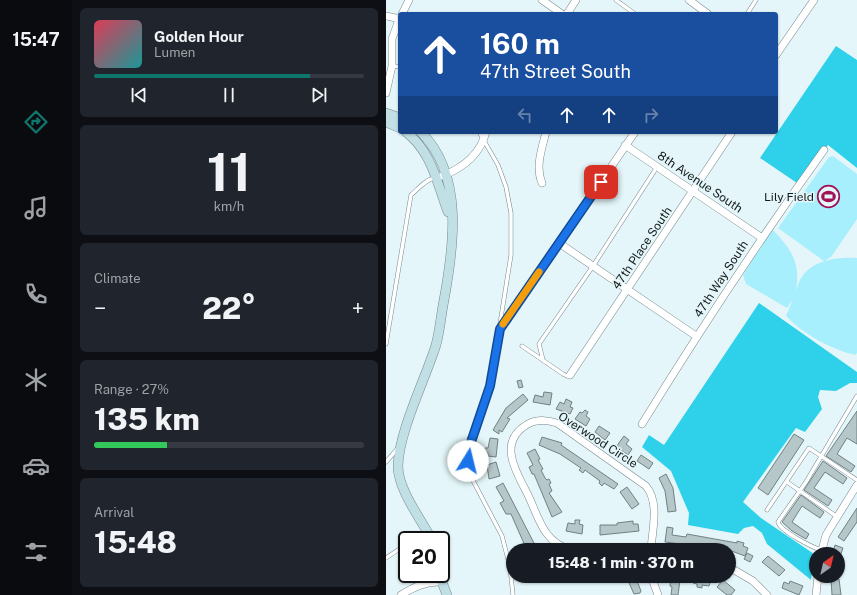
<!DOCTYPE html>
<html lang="en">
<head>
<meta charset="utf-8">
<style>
  :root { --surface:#171b24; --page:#20242c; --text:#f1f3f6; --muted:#9ea1a6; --line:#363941; --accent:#0f766e }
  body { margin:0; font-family:"Public Sans",sans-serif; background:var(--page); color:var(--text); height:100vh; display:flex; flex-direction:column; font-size:15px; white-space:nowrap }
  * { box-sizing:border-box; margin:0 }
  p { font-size:13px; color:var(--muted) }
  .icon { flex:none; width:22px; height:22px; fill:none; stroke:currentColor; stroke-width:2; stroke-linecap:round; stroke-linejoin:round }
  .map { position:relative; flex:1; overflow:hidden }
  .side { display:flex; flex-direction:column; gap:8px; padding:8px; background:#0d0f14; width:314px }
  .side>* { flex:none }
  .guide { position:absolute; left:12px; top:12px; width:380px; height:122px; border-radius:4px; box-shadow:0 1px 3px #0004; background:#1a4fa0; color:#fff; overflow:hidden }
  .needle { width:26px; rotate:34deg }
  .buttons { position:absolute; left:423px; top:547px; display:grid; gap:8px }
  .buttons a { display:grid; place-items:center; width:36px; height:36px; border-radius:50%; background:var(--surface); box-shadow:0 1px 3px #0004; font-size:20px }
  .speed { position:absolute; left:12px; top:531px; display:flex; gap:8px; font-size:20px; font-weight:700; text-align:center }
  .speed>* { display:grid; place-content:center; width:52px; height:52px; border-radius:50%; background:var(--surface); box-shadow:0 1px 3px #0004; line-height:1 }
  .speed .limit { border:2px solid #111; border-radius:6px; background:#fff; color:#111 }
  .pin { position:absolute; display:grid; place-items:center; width:34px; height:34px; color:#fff; margin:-17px; border-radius:8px; box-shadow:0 2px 6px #0006 }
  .me { position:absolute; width:44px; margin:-22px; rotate:9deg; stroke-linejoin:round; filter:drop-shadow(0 0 3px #0008) }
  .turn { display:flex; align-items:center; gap:14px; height:84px; padding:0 16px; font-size:18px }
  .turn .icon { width:52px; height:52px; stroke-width:2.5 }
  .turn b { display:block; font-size:28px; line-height:34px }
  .lanes { display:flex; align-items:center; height:38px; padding:0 16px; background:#0003; justify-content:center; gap:20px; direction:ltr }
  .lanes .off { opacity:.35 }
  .big { font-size:30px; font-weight:800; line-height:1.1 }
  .side .widget { flex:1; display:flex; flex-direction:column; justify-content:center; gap:6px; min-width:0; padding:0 14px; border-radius:6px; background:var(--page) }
  .side .dial { align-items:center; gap:0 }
  .dial b { font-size:52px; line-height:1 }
  .song { display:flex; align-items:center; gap:12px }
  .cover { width:48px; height:48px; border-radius:6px; background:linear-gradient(135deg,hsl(350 70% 55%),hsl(180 70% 35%)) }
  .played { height:4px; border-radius:2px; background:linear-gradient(90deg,var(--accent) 80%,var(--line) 80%) }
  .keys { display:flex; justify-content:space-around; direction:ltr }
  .heat { display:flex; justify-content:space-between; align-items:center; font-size:22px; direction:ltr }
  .charge { height:6px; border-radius:3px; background:linear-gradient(90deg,#34c759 27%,var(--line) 0) }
  .trip { position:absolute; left:120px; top:543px; width:230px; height:40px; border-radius:20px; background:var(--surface); box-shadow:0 1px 3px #0004; font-weight:800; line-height:40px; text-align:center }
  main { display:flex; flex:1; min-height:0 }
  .tab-bar { display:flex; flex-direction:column; width:72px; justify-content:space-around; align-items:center; background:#090b0e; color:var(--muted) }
  .tab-bar .icon { width:28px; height:28px }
  .tab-bar .on { color:var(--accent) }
  .tab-bar b { font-size:18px; color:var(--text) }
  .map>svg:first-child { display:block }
  .green { fill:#a7effc }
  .forest { fill:#2ed1e9 }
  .building { fill:#b6c7ca; stroke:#718083 }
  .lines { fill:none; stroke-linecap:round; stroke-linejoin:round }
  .lane-casing { stroke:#77878a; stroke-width:4.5 }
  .street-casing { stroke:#77878a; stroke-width:8 }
  .secondary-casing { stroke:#77878a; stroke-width:10 }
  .lane { stroke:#fff; stroke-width:3.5 }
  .street { stroke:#fff; stroke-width:7 }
  .secondary { stroke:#c0e0e6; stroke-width:9 }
  .route-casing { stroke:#114b97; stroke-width:10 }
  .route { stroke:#1a73e8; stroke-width:7 }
  .slow { stroke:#f59e0b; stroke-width:7 }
  .labels { text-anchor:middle; stroke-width:3; stroke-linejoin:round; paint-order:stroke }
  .street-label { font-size:12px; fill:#151b1c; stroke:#e4f6f9 }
  .poi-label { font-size:12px; fill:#151b1c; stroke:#e4f6f9; text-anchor:end }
</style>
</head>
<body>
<main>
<nav class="tab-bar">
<b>15:47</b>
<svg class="icon on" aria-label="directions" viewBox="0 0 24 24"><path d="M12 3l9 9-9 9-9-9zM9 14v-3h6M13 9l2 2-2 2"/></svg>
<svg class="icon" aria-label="music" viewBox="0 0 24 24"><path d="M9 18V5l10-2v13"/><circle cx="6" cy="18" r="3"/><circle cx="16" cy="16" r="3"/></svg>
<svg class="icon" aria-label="phone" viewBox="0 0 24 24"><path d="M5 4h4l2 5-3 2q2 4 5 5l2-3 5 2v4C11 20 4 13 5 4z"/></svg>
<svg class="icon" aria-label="climate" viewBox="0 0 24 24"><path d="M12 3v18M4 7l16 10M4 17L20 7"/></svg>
<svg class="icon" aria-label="car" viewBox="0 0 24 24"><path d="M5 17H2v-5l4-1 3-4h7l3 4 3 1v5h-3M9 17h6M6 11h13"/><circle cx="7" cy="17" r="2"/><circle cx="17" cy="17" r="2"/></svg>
<svg class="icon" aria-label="filters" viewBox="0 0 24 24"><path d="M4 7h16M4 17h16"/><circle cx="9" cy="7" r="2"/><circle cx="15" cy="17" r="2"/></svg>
</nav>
<section class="side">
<div class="widget">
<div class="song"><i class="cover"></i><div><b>Golden Hour</b><p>Lumen</p></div></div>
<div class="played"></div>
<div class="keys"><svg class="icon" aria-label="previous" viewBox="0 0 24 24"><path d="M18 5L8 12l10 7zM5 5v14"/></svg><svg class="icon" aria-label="pause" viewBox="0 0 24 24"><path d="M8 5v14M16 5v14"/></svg><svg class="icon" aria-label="next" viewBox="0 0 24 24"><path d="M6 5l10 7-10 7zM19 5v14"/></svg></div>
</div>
<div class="widget dial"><b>11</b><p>km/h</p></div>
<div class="widget"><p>Climate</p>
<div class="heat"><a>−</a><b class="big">22°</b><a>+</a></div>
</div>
<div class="widget"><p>Range · 27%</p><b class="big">135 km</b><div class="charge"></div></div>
<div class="widget"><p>Arrival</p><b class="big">15:48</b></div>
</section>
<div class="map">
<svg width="471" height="595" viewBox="0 0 471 595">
  <rect width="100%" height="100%" fill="#e4f6f9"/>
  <path class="green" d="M447,156L471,174V219L445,257L438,261L392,228L443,157Z
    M386,229C405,249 415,262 410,291C412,285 414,278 418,274C431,259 453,257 471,258V353L469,355C445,349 418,335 400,316L407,299L401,308L360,284L357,275Z"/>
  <path class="forest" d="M450,46L471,60V168L442,145L411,183L374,158Z
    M373,303L471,372V383H464L450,391L434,390L432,397L436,409L419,432L410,428L357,502L375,518L428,554L425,580L381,544L376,533L367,526L358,528L352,534L302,525L303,513L285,471L256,447L263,435L278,445Z"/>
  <path class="building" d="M135,380L137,387L133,388L131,381Z
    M158,392L166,393L164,405L147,402L149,395L157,397Z
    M137,394L142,400L121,418L124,419L116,432L113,430V434L107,430L120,408Z
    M180,399L186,402L184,407L187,408L184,414L170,409L174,402L178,404Z
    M199,410L202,412L200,416L204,419L200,426L189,419L194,412L196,413Z
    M471,411V444L461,438L451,454L469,466L465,472L440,456Z
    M213,426L224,433L219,440L209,432Z
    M408,434L418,440L382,495L372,488Z
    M238,436L243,440L240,444L246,449L242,455L230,447Z
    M156,437L176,443L175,445L232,484L228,489L218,483L216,486L213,483L214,481L199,470L197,473L193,470L195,468L174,454L153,445Z
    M104,438L112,439L110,457L102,456V453L98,452L99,448H102Z
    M149,449L154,459L152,460L157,469L155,470L159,478L161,480L163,479L165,483L163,484L166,491L163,493L176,512L166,517L148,474H146L143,467L147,465L141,453Z
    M93,453V460H85V454Z
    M255,455L267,463L263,469L251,461Z
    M437,461L461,478L457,484L439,472L428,488L446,500L442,506L418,490Z
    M110,462L114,476L103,479L101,465Z
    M280,474L287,488L290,511L282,512L279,491L273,478Z
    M117,483L148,543L140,548L125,514H120L114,503L118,501L110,487Z
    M241,487L253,504L246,509L234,492Z
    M415,495L438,512L434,518L416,506L406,522L423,534L420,539L406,531L396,522Z
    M471,508V522L458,541L452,537Z
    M189,520H194L193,524L197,525L196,534L180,531L182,523L189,524Z
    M247,521V524H252L253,531L214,535V525H231V523Z
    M281,527L287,528L286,535L300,537L301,534L351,543V541L358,543L357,546L362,548L359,556L343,550L279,542Z
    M449,545L457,548L455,554H446Z
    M361,553L367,556L364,562L358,559Z
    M382,556L399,570L393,576L376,562Z
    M240,576H249L255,591L254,593L248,594Z
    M285,576H297V581L294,580L292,595H285L286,587L284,586Z
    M309,576L325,578L323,586L316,585V588L311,587V584L307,583Z
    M445,579H453L455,595H446Z
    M337,580L349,590L345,595H341L331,587Z
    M404,581L417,586L413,595L396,588L398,582L403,584Z"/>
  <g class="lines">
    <defs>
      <path id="lane" d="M230,0L249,14
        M361,14L370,0
        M6,66L14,67
        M93,132L112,165L120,187L125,213V255L104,386L82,451V471L116,536L124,567L127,595
        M0,344L25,195C32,189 40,179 49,178
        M136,346L177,374L181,376L184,375
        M157,360L153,344L207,266L271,167
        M0,462L12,448
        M401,482L450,516
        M381,510L423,448L471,480
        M27,540L40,532
        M435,550C426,547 394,531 392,522L420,482L471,396
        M0,558L21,544"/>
      <path id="street" d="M156,0L176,14
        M303,0L322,14
        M16,14L23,0
        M181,14L190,0
        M0,16L14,19
        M390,55L428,0
        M0,93L6,66V39L14,17
        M239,145L376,238
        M56,176C77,168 94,155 100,132
        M156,183C149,167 156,148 160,132
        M173,243L310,336
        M114,329L249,132
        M184,375L346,132
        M256,424C314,330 374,239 438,150
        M185,550C157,542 153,518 142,495C131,473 110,442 142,424C151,419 161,420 171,423L260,486C274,503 266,530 265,550
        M207,550L219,548L242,550
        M435,554L440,535L471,485
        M343,567L367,581L381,595
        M265,576L272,595
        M15,595C28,587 40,581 56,582
        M430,595L432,576"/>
      <path id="secondary" d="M0,113L14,118
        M0,122L14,128
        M20,132C46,152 51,183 62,212
        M35,132C78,175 68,246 58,300C55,315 54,330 50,345C39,380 13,431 12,466C12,490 35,519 46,540
        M55,556L59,570L56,582L61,595"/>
    </defs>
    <use href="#lane" class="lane-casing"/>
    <use href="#street" class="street-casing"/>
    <use href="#secondary" class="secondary-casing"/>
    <use href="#lane" class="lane"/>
    <use href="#street" class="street"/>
    <use href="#secondary" class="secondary"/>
  </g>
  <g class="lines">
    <defs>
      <path id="route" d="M82,461V451L104,386L114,329L215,182"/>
    </defs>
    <use href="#route" class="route-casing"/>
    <use href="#route" class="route"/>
    <path class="slow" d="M117,324L153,272"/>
  </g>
  <defs>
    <symbol id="stadium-ring" viewBox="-11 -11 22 22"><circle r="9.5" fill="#e4f6f9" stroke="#a21156" stroke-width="1.5"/><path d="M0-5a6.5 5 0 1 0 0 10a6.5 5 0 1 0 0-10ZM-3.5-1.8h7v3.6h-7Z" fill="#a21156"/></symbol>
  </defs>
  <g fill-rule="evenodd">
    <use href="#stadium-ring" x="430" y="184" width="25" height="25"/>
  </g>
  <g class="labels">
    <g class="street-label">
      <text transform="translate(314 182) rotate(34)" y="4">8th Avenue South</text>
      <text transform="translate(256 248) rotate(-56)" y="4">47th Place South</text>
      <text transform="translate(335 279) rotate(-57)" y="4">47th Way South</text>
      <text transform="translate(212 440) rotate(33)" y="4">Overwood Circle</text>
    </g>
    <g class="poi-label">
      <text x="428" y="201">Lily Field</text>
    </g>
  </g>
</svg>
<div class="buttons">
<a><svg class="needle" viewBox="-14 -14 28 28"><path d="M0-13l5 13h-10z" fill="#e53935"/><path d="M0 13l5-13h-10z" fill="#9ea1a6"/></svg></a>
</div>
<div class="speed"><div class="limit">20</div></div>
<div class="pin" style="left:215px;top:182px;background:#d93025"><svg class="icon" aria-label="arrive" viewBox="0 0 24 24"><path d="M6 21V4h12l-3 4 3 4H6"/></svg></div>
<svg class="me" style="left:82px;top:461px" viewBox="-20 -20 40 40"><circle r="19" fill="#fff"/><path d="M0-13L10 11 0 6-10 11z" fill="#1a73e8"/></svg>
<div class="trip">15:48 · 1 min · 370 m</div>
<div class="guide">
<div class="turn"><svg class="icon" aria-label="ahead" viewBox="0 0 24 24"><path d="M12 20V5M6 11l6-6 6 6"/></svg><div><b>160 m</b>47th Street South</div></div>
<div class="lanes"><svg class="icon off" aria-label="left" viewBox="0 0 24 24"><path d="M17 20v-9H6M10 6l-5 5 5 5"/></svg><svg class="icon" aria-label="ahead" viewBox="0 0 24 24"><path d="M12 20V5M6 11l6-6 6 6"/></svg><svg class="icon" aria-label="ahead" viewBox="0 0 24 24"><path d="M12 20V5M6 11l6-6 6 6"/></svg><svg class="icon off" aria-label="right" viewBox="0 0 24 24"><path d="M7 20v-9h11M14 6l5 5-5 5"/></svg></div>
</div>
</div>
</main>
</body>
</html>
